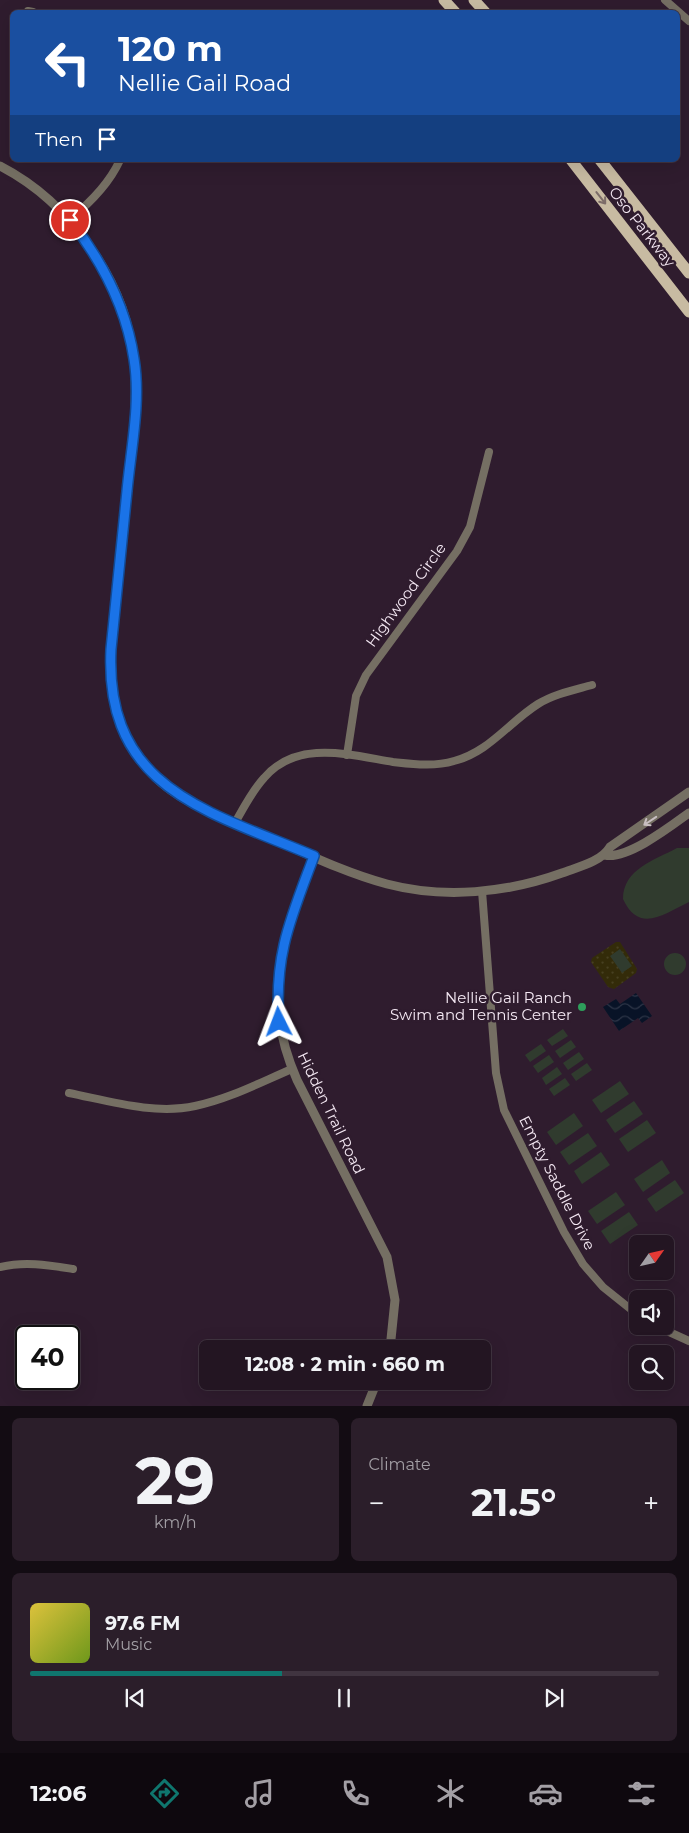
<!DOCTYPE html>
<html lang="en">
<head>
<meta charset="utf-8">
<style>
  :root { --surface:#231522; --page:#2b1e2a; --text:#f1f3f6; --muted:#a39fa5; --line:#403440; --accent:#0f766e }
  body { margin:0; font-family:Montserrat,sans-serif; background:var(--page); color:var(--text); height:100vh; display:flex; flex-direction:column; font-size:19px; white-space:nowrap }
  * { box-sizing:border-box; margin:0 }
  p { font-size:16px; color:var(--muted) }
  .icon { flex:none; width:28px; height:28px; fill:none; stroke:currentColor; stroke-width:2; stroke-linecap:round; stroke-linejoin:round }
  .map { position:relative; height:1406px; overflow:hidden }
  .sheet { display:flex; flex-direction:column; gap:12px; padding:12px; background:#130c13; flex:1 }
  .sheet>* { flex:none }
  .guide { position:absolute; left:10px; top:10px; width:670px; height:152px; border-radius:8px; box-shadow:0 5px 20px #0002,0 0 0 1px var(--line); background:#1a4fa0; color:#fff; overflow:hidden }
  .needle { width:32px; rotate:56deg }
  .buttons { position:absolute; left:629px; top:1235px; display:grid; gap:10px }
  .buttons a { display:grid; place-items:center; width:45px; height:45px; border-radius:8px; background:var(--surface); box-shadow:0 5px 20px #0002,0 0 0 1px var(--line); font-size:25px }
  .speed { position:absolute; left:15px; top:1325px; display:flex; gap:10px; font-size:25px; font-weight:700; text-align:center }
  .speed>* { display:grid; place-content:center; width:65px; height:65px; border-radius:50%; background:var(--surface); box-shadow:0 5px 20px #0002,0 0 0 1px var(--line); line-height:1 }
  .speed .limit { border:2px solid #111; border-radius:8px; background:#fff; color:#111 }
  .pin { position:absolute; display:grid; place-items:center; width:42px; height:42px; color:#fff; margin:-21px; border:2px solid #fff; border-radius:50%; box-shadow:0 1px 5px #0007 }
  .me { position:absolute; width:55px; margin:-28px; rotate:357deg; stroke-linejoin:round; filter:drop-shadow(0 0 4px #0008) }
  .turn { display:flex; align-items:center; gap:18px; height:105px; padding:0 25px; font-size:22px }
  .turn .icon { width:65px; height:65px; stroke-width:2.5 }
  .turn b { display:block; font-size:35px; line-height:42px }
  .then { display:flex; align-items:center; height:48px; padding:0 25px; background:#0003; gap:10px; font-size:19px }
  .big { font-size:38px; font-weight:700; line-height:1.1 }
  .sheet .widget { flex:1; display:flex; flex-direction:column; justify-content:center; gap:8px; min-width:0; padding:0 18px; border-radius:8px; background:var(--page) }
  .sheet .dial { align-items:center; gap:0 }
  .dial b { font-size:65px; line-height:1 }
  .song { display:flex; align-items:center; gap:15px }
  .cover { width:60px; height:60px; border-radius:8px; background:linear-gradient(135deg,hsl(50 70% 55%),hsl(80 70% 35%)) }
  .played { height:5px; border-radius:2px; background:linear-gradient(90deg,var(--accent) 40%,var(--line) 40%) }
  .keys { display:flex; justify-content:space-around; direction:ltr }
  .heat { display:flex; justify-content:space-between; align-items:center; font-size:28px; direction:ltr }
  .sheet .tiles { flex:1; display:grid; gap:12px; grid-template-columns:1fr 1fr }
  .widget:last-child { grid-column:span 2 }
  .trip { position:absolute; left:199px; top:1340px; width:292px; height:50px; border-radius:8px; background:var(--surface); box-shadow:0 5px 20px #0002,0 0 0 1px var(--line); font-weight:700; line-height:50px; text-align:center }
  .tabs { display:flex; height:80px; justify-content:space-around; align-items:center; background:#0e080e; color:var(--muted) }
  .tabs .icon { width:35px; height:35px }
  .tabs .selected { color:var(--accent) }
  .tabs b { font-size:22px; color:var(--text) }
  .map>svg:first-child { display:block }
  .sand { fill:url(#sand-dots) }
  .pitch { fill:#303b2e }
  .water { fill:url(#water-waves) }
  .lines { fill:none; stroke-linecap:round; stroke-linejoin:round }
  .minor { stroke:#756f63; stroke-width:8 }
  .tertiary { stroke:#756f63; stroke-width:9 }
  .primary { stroke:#c8bba2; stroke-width:11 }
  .oneway { stroke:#7c6c68 }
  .oneway2 { stroke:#c8bec1 }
  .route-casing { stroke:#114b97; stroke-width:12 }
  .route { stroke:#1a73e8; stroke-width:9 }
  .leisure-dot { fill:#2e9e5b; stroke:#2f1c2e; stroke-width:2 }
  .labels { text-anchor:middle; stroke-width:5; stroke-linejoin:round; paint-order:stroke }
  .street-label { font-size:15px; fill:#f5e9f4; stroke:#2f1c2e }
  .poi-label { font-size:15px; fill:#f5e9f4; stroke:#2f1c2e; text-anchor:end }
</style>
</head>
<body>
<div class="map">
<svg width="689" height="1406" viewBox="0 0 689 1406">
  <defs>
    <pattern id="sand-dots" width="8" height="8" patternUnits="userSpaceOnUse" patternTransform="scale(1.25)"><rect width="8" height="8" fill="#332b09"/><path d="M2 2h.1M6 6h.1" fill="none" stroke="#474021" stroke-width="1.8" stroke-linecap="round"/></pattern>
    <pattern id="water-waves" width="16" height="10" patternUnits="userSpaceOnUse" patternTransform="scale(1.25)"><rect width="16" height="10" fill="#081327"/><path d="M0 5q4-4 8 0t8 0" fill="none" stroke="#2d3547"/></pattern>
  </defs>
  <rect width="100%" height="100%" fill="#2f1c2e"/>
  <path class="sand" d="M616,942H620L637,969L636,973L614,989L608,987L591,962L592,958Z"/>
  <path class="pitch" d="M677,848H689V902C664,914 639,934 623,899C623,869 655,860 677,848Z
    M620,949L632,966L622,973L610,956Z
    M664 964a11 11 0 1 1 22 0a11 11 0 1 1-22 0Z
    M563,1029L568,1036L552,1046L547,1040Z
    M571,1040L576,1047L560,1058L555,1051Z
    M541,1044L546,1051L530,1062L525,1055Z
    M579,1052L584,1059L568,1070L563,1063Z
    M549,1055L554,1062L538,1073L533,1066Z
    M587,1063L592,1070L576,1081L571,1074Z
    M557,1067L562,1074L546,1085L542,1078Z
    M565,1078L570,1085L554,1096L549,1089Z
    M620,1081L629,1094L601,1113L592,1100Z
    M634,1101L643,1114L615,1133L606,1120Z
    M574,1113L583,1126L556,1145L547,1132Z
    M647,1120L656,1133L628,1152L619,1139Z
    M588,1133L597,1146L569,1165L560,1152Z
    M601,1152L610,1165L582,1184L574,1171Z
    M662,1160L670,1173L643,1192L634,1179Z
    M675,1180L684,1193L656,1212L647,1199Z
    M616,1192L625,1205L597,1224L588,1211Z
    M629,1212L638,1225L610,1244L601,1231Z"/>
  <path class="water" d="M636,993L652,1016L642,1023L638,1018L619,1031L603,1007L616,999L620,1004Z"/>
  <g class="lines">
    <path class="minor" d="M665,0L689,21
      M28,11L33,12
      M70,219C90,203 109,184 120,160
      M347,755L356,696L366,675L457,551L470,527L489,452
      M235,823C244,807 252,791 264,778C297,739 350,755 393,762C412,764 434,767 454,761C489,752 508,723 538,704C554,694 574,690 592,685
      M482,891L496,1073L504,1110L564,1232L583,1264L603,1287L638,1315
      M69,1093C109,1101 155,1115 195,1106C229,1099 261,1082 292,1069
      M0,1267C25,1261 48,1265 73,1269
      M656,1326L689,1341"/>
    <path class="tertiary" d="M0,166C70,202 127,282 134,362C138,402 132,443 128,483C122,538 117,594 111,649C109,695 118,740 152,774C180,803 221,817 257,832C299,850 342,872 387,884C444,899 507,893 562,873C578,867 601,862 610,847L689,792
      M605,855C627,860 671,826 689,813
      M314,856C283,938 259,994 297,1080L387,1257L395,1300L390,1349
      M367,1406L377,1381"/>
    <path class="primary" d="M444,0L455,12
      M474,0L485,12
      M571,160L689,312
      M600,160L689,273"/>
  </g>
  <defs><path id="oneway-shaft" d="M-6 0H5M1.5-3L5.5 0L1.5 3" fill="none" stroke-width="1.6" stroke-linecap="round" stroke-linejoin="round" transform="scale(1.25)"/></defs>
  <use class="oneway" href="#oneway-shaft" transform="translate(601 198) rotate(52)"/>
  <use class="oneway2" href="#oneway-shaft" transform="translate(650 821) rotate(146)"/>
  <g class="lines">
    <defs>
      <path id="route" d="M70,220C102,261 126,306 134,359C141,402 131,448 127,491C122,544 116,596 111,649C104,789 208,811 314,856C291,918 274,954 279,1022"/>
    </defs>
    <use href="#route" class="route-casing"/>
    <use href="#route" class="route"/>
  </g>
  <circle class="leisure-dot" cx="582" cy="1007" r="5"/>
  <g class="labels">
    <g class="street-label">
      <text transform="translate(642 227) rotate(52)" y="5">Oso Parkway</text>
      <text transform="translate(406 595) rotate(-54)" y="5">Highwood Circle</text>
      <text transform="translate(331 1113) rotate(64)" y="5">Hidden Trail Road</text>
      <text transform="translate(557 1183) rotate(63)" y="5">Empty Saddle Drive</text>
    </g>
    <g class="poi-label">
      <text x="572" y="1003">Nellie Gail Ranch<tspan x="572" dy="17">Swim and Tennis Center</tspan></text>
    </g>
  </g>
</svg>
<div class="buttons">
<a><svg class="needle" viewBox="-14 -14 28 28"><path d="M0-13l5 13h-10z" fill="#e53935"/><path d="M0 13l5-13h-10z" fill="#a39fa5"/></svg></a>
<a><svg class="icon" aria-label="sound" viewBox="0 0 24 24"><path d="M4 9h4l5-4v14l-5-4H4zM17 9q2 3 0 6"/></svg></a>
<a><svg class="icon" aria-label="search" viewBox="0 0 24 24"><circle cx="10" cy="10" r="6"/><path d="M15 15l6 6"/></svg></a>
</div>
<div class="speed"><div class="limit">40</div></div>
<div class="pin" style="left:70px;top:220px;background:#d93025"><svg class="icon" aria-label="arrive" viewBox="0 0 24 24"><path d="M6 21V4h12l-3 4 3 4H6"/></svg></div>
<svg class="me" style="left:279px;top:1022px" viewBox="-20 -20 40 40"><path d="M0-17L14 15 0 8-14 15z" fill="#1a73e8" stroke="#fff" stroke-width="4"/></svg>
<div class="trip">12:08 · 2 min · 660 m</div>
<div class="guide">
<div class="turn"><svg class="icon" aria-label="left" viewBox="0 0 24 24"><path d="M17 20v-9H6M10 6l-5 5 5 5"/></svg><div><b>120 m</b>Nellie Gail Road</div></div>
<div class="then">Then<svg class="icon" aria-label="arrive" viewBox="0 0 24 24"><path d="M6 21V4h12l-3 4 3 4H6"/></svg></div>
</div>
</div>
<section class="sheet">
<div class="tiles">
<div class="widget dial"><b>29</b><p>km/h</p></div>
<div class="widget"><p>Climate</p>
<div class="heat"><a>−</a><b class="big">21.5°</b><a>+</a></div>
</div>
<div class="widget">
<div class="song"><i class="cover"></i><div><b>97.6 FM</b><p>Music</p></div></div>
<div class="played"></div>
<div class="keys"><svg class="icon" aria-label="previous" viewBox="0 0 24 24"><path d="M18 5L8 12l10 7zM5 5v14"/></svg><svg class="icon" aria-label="pause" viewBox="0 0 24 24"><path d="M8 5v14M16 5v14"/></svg><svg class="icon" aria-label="next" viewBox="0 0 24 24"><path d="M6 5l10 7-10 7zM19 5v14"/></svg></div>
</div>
</div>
</section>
<nav class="tabs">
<b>12:06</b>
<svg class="icon selected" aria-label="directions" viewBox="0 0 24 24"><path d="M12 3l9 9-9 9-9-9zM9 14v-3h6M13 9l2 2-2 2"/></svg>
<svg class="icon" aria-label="music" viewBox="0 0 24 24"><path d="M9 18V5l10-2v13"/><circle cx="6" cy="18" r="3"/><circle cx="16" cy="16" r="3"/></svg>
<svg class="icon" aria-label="phone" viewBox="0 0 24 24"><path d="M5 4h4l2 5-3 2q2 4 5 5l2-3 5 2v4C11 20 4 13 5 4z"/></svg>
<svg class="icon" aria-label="climate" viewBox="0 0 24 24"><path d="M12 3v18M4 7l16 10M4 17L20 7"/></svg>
<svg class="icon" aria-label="car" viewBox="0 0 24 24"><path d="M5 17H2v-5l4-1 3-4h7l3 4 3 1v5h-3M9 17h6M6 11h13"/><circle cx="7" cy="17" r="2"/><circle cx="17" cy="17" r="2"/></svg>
<svg class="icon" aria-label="filters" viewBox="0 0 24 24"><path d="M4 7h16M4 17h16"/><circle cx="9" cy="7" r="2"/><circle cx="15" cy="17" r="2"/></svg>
</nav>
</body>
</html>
